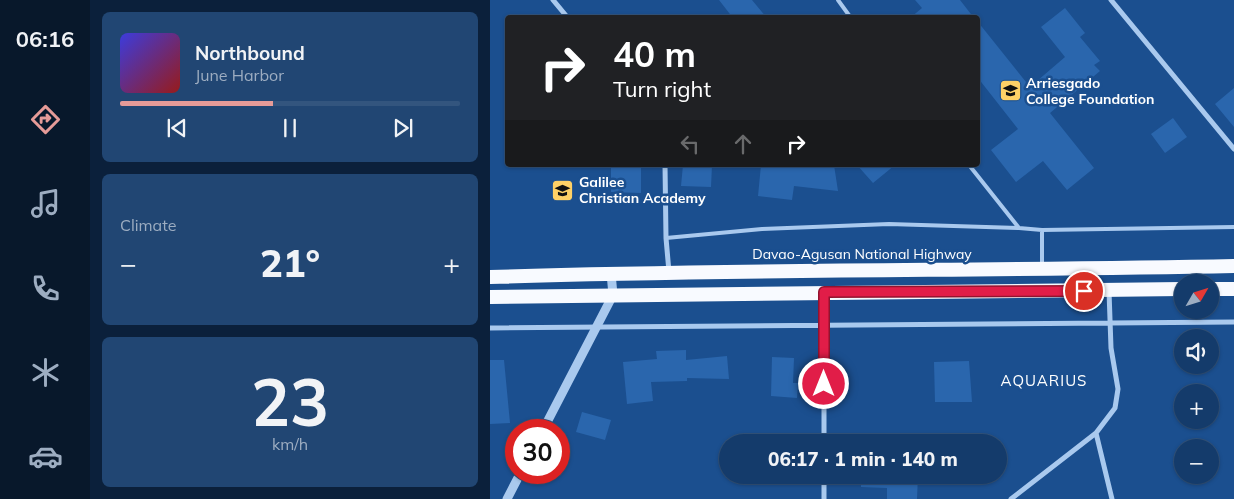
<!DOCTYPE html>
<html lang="en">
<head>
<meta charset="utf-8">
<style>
  :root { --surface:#143b6b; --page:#214673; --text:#f1f3f6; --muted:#9dadc1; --line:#33557e; --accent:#e69b98 }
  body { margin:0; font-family:Mulish,sans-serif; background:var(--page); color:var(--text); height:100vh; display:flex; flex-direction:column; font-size:19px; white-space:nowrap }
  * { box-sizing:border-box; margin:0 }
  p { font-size:16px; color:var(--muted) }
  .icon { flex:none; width:28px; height:28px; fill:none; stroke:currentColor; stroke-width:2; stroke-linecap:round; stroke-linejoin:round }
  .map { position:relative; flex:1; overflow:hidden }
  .drawer { display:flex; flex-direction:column; gap:12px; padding:12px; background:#0b203b; width:400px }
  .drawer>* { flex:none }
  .guide { position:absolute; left:15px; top:15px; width:475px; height:152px; border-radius:5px; box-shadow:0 1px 4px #0004,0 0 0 1px var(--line); background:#202124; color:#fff; overflow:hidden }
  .needle { width:32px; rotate:51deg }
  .buttons { position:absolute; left:684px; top:274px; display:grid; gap:10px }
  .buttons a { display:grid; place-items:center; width:45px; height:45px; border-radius:50%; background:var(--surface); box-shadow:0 1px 4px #0004,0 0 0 1px var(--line); font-size:25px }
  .speed { position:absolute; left:15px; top:419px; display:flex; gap:10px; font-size:25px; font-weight:700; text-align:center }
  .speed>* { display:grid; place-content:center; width:65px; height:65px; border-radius:50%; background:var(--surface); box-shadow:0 1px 4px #0004,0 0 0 1px var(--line); line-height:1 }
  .speed .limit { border:8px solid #d22; background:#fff; color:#111 }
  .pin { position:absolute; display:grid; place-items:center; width:42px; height:42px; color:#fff; margin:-21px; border:2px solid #fff; border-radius:50%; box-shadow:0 1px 5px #0007 }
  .me { position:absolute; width:55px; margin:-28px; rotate:0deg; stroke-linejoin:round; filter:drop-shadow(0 0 4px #0008) }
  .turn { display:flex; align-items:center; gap:18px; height:105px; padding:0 25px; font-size:22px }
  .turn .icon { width:65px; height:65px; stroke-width:2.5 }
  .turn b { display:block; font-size:35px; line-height:42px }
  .lanes { display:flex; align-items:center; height:48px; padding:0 25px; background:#0003; justify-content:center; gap:25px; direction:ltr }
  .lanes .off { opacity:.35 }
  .big { font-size:38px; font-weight:800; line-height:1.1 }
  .drawer .widget { flex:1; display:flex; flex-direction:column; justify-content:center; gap:8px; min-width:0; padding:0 18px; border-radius:8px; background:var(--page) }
  .drawer .dial { align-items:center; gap:0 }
  .dial b { font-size:65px; line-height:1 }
  .song { display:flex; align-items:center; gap:15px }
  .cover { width:60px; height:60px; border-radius:8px; background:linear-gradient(135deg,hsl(240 70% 55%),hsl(0 70% 35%)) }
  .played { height:5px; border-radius:2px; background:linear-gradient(90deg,var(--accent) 45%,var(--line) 45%) }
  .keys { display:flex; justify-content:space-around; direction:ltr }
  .heat { display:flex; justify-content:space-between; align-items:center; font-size:28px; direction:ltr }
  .trip { position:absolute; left:229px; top:434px; width:288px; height:50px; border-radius:25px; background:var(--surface); box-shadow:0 1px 4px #0004,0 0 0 1px var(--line); font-weight:800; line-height:50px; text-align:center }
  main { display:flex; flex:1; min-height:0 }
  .tab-bar { display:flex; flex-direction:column; width:90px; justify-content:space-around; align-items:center; background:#08182b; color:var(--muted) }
  .tab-bar .icon { width:35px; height:35px }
  .tab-bar .current { color:var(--accent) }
  .tab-bar b { font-size:22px; color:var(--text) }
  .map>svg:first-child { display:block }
  .building { fill:#2a66ad }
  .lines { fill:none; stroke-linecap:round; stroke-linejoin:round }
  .service { stroke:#a9c9ee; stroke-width:4 }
  .minor { stroke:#a9c9ee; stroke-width:5 }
  .tertiary { stroke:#a9c9ee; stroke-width:9 }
  .trunk { stroke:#f8faff; stroke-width:14 }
  .route-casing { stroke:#92132f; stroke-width:12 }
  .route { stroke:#e11d48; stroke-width:9 }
  .labels { text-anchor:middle; stroke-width:5; stroke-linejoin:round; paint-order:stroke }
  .poi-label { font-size:14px; font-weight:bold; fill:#fff; stroke:#1b4f8f; text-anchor:start }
  .street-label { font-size:14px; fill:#fff; stroke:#1b4f8f }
  .neighbourhood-label { font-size:15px; letter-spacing:1px; fill:#fff; stroke:#1b4f8f }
</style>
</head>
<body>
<main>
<nav class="tab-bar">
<b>06:16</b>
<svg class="icon current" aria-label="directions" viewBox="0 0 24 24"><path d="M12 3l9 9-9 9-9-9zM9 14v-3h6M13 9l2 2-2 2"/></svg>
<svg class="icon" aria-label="music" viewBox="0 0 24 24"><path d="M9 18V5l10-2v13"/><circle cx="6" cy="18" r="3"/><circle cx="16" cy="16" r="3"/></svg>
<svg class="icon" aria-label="phone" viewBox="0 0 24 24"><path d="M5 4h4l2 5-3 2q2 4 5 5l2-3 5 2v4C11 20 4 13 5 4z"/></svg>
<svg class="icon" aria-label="climate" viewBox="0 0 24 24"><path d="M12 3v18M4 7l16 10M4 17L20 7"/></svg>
<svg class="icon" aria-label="car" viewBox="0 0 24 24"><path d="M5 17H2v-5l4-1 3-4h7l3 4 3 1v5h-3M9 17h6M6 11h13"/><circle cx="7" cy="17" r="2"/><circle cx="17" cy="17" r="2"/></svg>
</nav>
<section class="drawer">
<div class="widget">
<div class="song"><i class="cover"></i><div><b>Northbound</b><p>June Harbor</p></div></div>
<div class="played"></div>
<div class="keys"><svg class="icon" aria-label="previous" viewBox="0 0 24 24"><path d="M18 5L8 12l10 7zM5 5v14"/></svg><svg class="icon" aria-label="pause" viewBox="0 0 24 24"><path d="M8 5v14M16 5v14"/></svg><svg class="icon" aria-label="next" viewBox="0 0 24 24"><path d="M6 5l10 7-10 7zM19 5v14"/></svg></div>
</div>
<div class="widget"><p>Climate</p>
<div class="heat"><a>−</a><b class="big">21°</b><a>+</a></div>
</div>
<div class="widget dial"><b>23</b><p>km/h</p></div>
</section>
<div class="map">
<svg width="744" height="499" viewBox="0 0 744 499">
  <rect width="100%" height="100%" fill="#1b4f8f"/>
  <path class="building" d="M229,0H262L277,18H243Z
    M425,0H470L484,18H420L432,8Z
    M575,8L595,33L590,37L610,61L604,65L610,71L560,113L604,168L577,190L553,161L526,182L501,150L528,129L488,78V22L540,87L575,57L551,27Z
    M744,88V127L725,104Z
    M683,118L697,137L675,153L661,134Z
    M121,165H151V193L121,192Z
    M193,165H222L221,187L191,186Z
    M271,165H344L348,191L304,186L302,200L268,196Z
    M367,165H405L383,183Z
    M196,350V360L237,356L239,379L197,378V381L161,382L163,401L137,404L133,362L167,359L166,351Z
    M282,357L304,358L303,383H308L307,398L281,396Z
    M0,360H14L20,423L0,424Z
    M479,361L482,402H445L444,362Z
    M92,412L121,420L115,440L86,432Z
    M371,475H428L427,499H397V488L371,487Z"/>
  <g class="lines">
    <path class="service" d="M348,0L361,18
      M479,165L529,228L552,230L744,227
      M552,230V265
      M176,238L272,229L399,224L529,228"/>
    <path class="minor" d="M63,0L78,18
      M621,0L744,149
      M175,165L176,238L179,272
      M0,328L744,322
      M606,433L622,499
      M334,442V293
      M334,475V499
      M521,499L606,433L625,408L628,389L621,348L619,291"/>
    <path class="tertiary" d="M53,430L123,295L121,273
      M17,499L31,472"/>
    <path class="trunk" d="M0,277C248,269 496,271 744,266
      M720,289H744
      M0,297L692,289"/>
  </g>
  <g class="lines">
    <defs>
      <path id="route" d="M334,384V292L594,291"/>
    </defs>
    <use href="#route" class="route-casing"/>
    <use href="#route" class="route"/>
  </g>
  <defs>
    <symbol id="university-square" viewBox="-11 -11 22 22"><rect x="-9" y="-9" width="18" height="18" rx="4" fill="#ffd166" stroke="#1b4f8f"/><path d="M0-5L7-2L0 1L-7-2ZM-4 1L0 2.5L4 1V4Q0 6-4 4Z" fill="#111"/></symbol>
    <symbol id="school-square" viewBox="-11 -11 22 22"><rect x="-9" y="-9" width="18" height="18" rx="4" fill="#ffd166" stroke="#1b4f8f"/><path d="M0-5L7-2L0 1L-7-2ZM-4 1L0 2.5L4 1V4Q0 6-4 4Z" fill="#111"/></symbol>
  </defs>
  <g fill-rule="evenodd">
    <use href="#university-square" x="508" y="78" width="25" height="25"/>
    <use href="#school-square" x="60" y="178" width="25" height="25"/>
  </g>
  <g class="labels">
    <g class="poi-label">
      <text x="536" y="88">Arriesgado<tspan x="536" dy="16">College Foundation</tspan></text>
      <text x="89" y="187">Galilee<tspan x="89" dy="16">Christian Academy</tspan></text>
    </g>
    <g class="street-label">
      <text x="372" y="259">Davao-Agusan National Highway</text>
    </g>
    <g class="neighbourhood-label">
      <text x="554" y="386">AQUARIUS</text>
    </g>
  </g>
</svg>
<div class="buttons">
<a><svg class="needle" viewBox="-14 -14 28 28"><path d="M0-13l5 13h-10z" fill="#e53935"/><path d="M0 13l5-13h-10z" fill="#9dadc1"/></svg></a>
<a><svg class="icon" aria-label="sound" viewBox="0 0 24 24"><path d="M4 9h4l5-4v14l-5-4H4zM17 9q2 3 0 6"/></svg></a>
<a>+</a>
<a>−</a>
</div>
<div class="speed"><div class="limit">30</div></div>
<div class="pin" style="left:594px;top:291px;background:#d93025"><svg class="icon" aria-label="arrive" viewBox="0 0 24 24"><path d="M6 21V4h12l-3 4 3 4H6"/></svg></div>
<svg class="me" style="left:334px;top:384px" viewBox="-20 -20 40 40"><circle r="17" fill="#e11d48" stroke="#fff" stroke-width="3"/><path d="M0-11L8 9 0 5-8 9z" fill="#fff"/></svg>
<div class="trip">06:17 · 1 min · 140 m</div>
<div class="guide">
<div class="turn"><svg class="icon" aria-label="right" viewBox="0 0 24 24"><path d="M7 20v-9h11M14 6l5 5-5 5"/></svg><div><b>40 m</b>Turn right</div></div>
<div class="lanes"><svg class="icon off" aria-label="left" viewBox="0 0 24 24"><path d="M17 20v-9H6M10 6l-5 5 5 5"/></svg><svg class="icon off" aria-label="ahead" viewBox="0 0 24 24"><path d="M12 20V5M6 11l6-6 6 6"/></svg><svg class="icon" aria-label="right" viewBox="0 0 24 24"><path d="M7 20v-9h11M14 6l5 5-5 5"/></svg></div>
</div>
</div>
</main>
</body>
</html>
